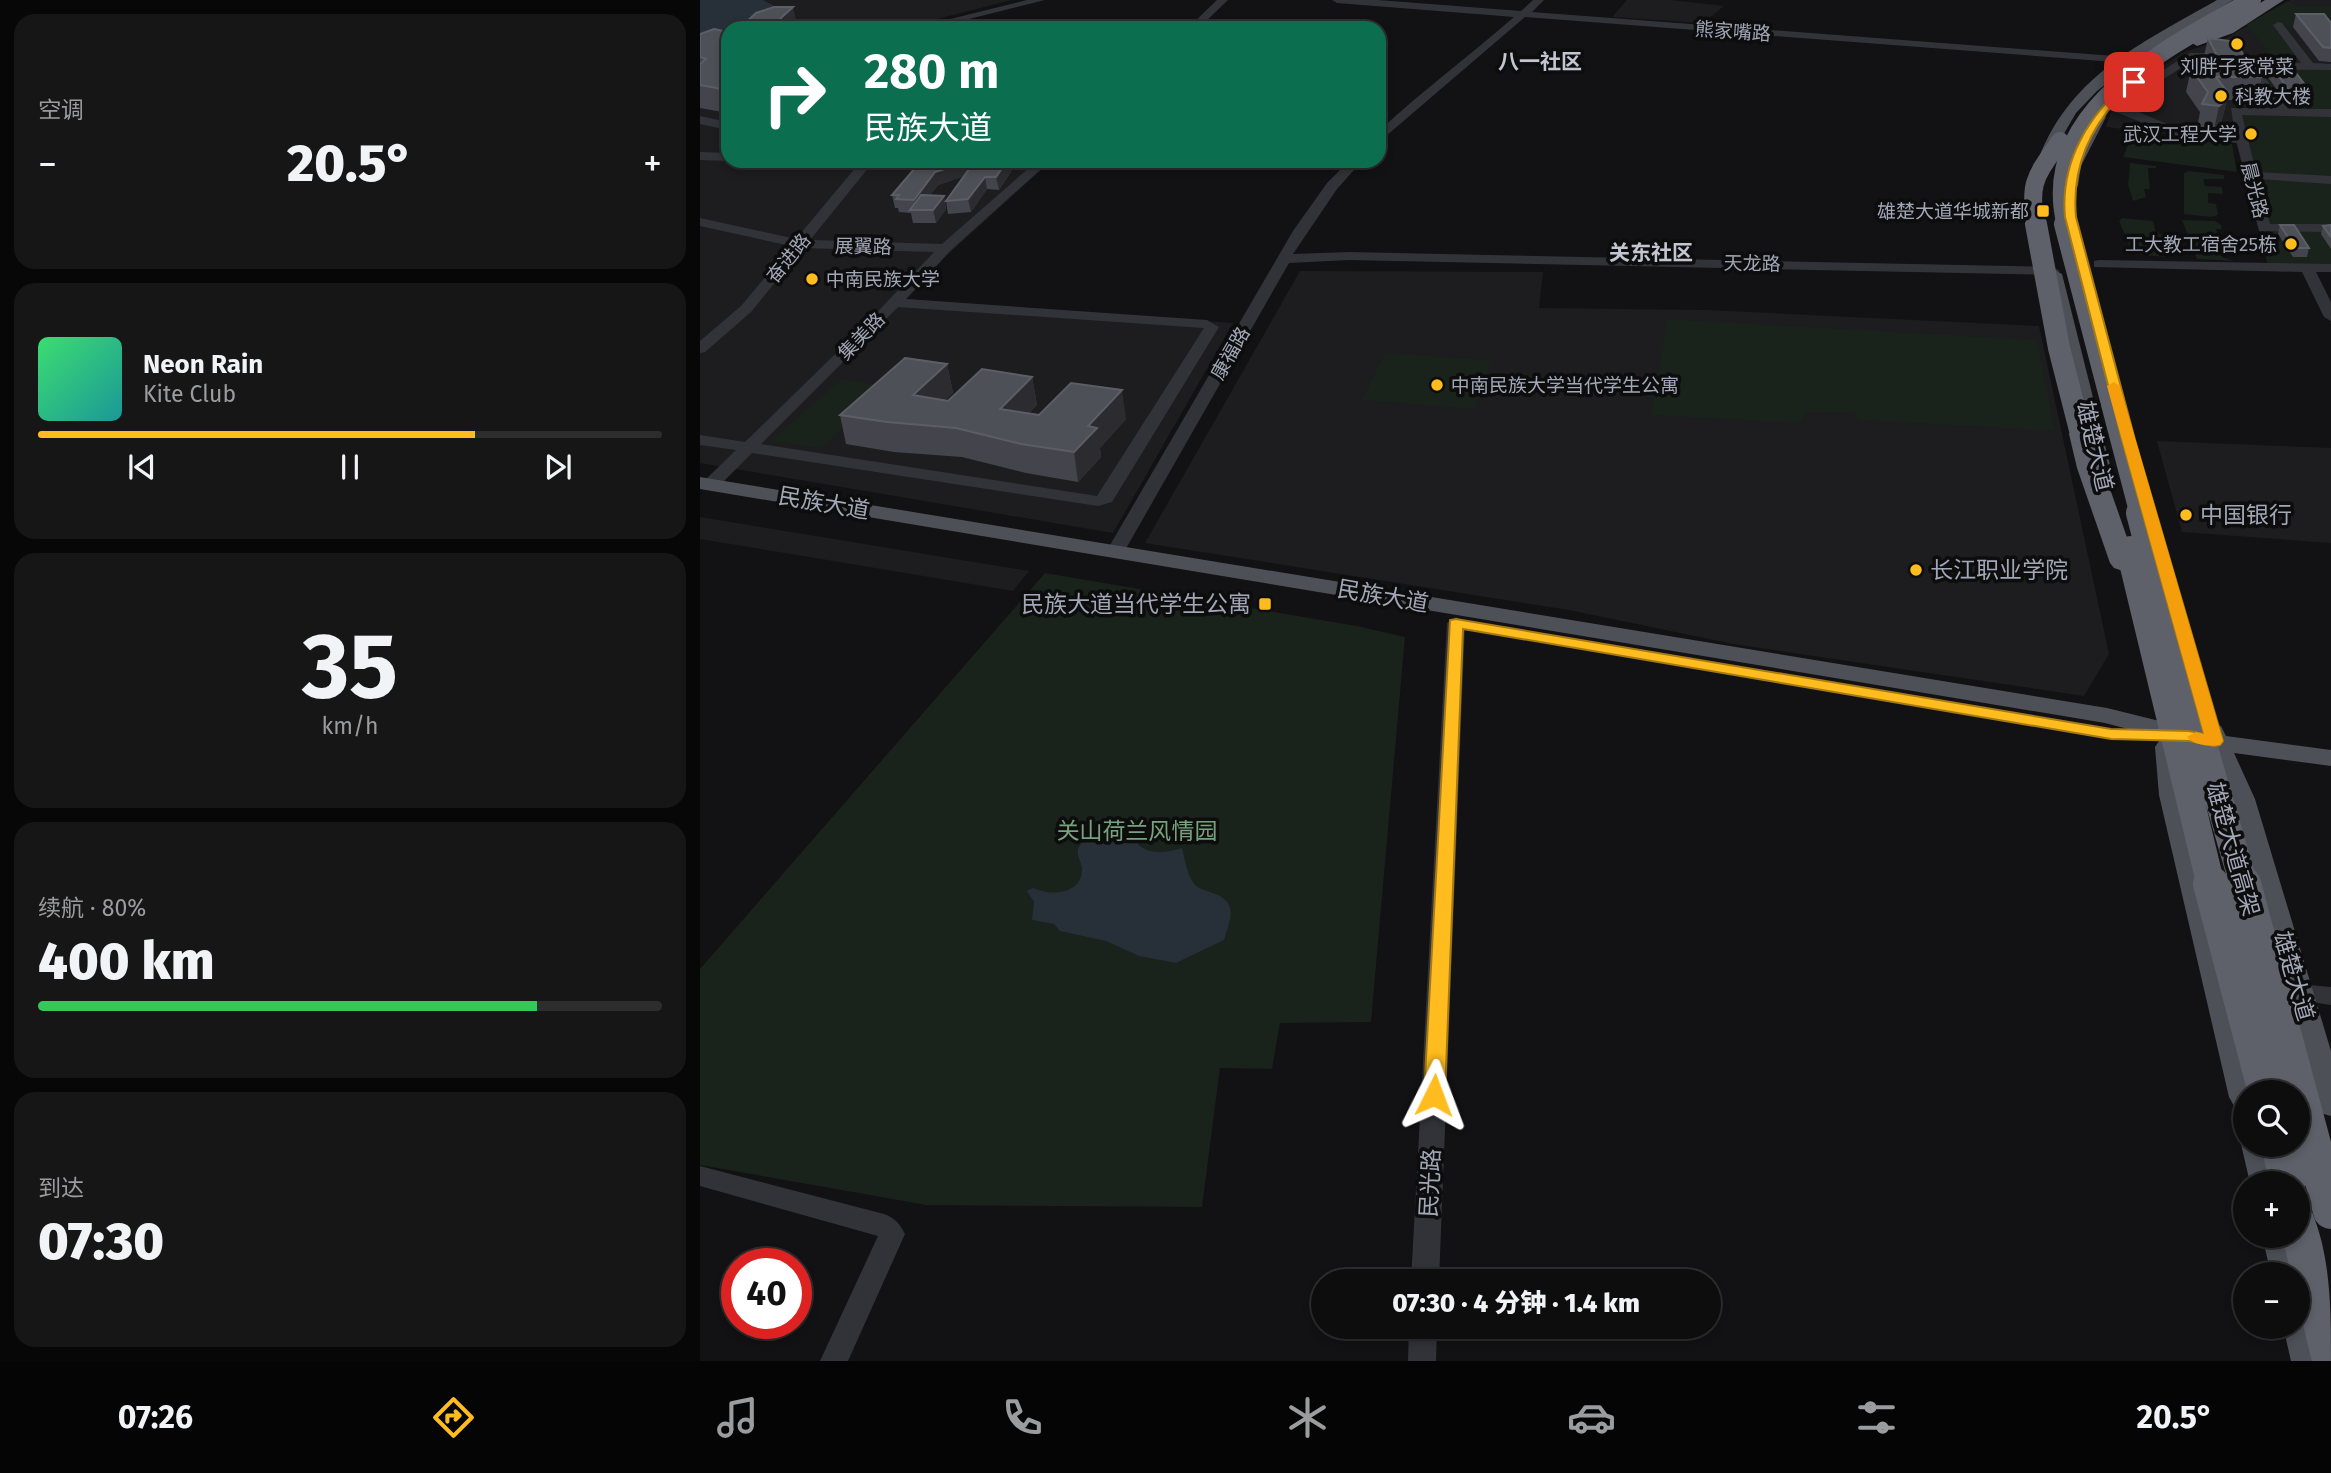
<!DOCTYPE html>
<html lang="zh">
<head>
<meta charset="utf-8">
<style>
  :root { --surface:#0e0d0e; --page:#171617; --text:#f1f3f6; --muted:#9b9c9e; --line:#2e2d2e; --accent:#ffbc1e }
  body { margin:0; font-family:"Fira Sans","Noto Sans SC",sans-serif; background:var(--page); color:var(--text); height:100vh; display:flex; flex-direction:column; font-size:26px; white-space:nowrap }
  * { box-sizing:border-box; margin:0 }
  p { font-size:23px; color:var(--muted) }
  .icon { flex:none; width:38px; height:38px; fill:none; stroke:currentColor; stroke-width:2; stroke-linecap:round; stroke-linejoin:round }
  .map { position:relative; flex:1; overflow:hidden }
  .sheet { display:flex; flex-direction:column; gap:14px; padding:14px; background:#080708; width:700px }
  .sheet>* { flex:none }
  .guide { position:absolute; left:21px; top:21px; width:665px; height:147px; border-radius:21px; box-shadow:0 4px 10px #0003,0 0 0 2px var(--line); background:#0b6e4f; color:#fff; overflow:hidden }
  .tools { position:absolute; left:1533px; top:1080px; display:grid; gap:14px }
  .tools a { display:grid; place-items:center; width:77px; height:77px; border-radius:50%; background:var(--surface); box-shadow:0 4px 10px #0003,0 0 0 2px var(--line); font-size:35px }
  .speed { position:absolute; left:21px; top:1248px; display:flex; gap:14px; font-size:35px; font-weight:700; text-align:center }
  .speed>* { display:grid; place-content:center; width:91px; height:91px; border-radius:50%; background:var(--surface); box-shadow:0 4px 10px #0003,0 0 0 2px var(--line); line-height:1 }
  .speed .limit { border:10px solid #d22; background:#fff; color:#111 }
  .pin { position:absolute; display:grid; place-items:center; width:60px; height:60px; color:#fff; margin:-30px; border-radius:14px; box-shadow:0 4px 10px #0006 }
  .me { position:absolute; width:77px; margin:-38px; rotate:3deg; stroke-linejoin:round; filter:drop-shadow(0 0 5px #0008) }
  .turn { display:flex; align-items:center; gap:24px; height:147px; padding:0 28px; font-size:32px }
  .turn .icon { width:91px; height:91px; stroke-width:2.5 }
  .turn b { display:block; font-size:49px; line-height:60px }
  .big { font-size:52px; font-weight:800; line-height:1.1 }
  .sheet .card { flex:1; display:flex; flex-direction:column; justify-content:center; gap:10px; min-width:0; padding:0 24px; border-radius:21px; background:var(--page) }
  .sheet .dial { align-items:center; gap:0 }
  .dial b { font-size:91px; line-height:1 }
  .song { display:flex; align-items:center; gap:21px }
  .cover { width:84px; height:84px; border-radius:10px; background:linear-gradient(135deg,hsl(140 70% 55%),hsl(180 70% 35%)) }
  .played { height:7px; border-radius:4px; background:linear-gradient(90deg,var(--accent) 70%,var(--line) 70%) }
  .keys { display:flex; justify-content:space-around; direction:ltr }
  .heat { display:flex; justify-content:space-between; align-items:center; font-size:38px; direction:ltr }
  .charge { height:10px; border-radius:5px; background:linear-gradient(90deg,#34c759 80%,var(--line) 0) }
  .trip { position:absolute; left:611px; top:1269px; width:410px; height:70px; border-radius:35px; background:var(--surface); box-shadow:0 4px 10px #0003,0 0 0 2px var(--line); font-weight:800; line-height:70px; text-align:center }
  .dock { display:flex; height:112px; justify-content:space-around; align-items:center; background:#060506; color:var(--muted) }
  .dock .icon { width:49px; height:49px }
  .dock .selected { color:var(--accent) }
  .dock b { font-size:32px; color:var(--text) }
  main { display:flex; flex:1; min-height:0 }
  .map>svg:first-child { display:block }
  .built { fill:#1d1d20 }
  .green { fill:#19221b }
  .water { fill:#273038 }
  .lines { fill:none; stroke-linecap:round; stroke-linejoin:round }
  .minor { fill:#323339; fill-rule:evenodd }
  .major { fill:#4e5058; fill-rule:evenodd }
  .highway { fill:#5e606a; fill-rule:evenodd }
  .highway-bridge-far3 { stroke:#5e606a; stroke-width:18 }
  .highway-bridge-far2 { stroke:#5e606a; stroke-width:22 }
  .highway-bridge-far1 { stroke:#5e606a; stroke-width:28 }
  .highway-bridge { stroke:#5e606a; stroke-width:36 }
  .wall { fill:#44454c }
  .shaded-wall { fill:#2c2c30 }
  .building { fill:#4e5057; stroke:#5b5e66; stroke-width:2 }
  .route { fill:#ffbc1e; stroke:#a67a14; stroke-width:2 }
  .slow { fill:#f59e0b }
  .poi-dot { fill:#ffbc1e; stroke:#0d0d0e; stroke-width:2.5 }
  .labels { text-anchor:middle; stroke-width:7; stroke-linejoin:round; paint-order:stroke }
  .far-street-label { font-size:19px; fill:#a1a7b6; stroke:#0d0d0e }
  .far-poi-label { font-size:19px; fill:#a1a7b6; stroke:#0d0d0e; text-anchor:start }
  .far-quarter-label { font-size:21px; font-weight:bold; fill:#c3c6d1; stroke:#0d0d0e }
  .street-label { font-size:23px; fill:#a1a7b6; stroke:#0d0d0e }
  .poi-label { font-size:23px; fill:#a1a7b6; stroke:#0d0d0e; text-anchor:start }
  .park-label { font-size:23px; fill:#76a37b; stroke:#0d0d0e }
</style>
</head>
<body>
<main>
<section class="sheet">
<div class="card"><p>空调</p>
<div class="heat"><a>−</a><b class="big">20.5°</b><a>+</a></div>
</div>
<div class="card">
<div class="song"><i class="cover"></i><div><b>Neon Rain</b><p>Kite Club</p></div></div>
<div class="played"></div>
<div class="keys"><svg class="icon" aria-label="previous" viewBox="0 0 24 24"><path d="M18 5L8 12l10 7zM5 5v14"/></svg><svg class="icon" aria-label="pause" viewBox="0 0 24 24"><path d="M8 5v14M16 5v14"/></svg><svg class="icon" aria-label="next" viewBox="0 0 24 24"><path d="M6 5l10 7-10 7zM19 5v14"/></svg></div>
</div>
<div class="card dial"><b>35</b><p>km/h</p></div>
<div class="card"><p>续航 · 80%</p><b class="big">400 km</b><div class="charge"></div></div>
<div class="card"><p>到达</p><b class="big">07:30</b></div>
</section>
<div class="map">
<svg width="1631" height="1361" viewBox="0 0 1631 1361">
  <rect width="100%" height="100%" fill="#121113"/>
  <path class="built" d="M63,0H312L202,28H47L86,13Z
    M927,0H970L1024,6L1003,23L912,17Z
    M1590,0H1631V266L1568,265L1536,142L1406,127L1412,108L1460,68L1484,52L1525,39Z
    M28,35V161H351L243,259L207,299L533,323L413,533L0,463V45Z
    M600,271L843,272L839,308L1006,310L1339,326L1409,654L1384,696L1033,644L869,610L445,543Z
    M1457,441L1631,448V543L1482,532Z
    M0,517L329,571L313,591L121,559L0,539Z"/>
  <path class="green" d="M1588,1L1599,7H1631V41L1620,28L1573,25L1604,65L1577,64L1547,25L1544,26Z
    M1551,66L1631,67V266L1568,265L1536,142L1535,111L1583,112Z
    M1433,133L1532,144L1537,172L1423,157Z
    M1430,163L1456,166V168H1448L1450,189H1444L1446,197L1433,201L1428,185Z
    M1489,171L1524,175V179H1503L1505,186L1522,187L1523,194L1508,193V203L1516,204L1518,215L1511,217L1484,214V173Z
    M1422,218L1453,221L1456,233L1462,234L1465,257L1433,254L1419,221Z
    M1482,220L1515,221L1521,225L1522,229H1516L1519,242L1535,243L1536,249L1522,248V257L1534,261L1497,259Z
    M967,319L1337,340L1355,431L1158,420L1155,413L1106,412L1101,423L951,415Z
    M685,353L791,360L775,409L662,400Z
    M142,379L190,386L121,448L71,441Z
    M345,573L657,626L705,637L671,1022L580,1023L572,1069L520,1068L502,1207L226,1205L0,1165V969Z"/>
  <path class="water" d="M0,0H63L88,13L46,28H28V35L0,45Z
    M412,833L433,834C438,856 465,854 482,848C485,859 487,876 495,885C499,889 505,890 510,892C539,901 531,917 524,940L476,963L439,956L406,941L360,931L354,924L332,920L334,902L327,891L333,888C350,896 381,895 382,870C382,860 373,854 381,844C388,836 402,835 412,833Z"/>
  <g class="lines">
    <path class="minor" d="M327,0H345L233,28H214Z
      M517,0H528L499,28H488Z
      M632,0H678L821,11L833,0H844L832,12L1428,57L1434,60L1428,63L825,17L679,142V131C722,91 769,56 814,17L637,3Z
      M100,19L128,28L100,25L61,28Z
      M1578,22L1582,23L1613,63L1631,64V70L1559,69L1588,109H1631V117L1542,115L1556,172L1631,176V184L1558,179L1570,224H1631V232L1559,231L1537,143L1473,135L1406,108L1412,104L1424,107L1448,80L1490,53H1527L1533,56L1531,58H1496L1456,84L1434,110L1479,129L1535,135L1531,108H1576L1545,66L1547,64L1601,63L1573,25Z
      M0,116L28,122V130L0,124Z
      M0,152L28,153V161L0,160Z
      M161,161H174L110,240L242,244L337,161H350L250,251L206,299L507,320L519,327L412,502L398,506L52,453L17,488H5L3,484L5,480L36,450L0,445V435L45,442L169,321L234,252L103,248L51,312L5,352L0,353V341L41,306L91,246L0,226V218L96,239ZM198,307L504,328L397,496L61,444Z
      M649,161H662L637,189L593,254L649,252L1353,267L1360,271L1353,275L649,260L589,263L424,552L415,557L409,556L406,552L593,231L627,183Z
      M1399,260L1631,264V272H1616L1631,302V321L1624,317L1602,272L1394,267V261Z
      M756,617L765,623L739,1281H711L747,623Z
      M1599,984L1631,987V1005L1591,999L1587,993L1591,987Z
      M0,1166L184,1214C195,1218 200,1224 205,1234L148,1361H120L178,1236L0,1186Z
      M709,1326H737L736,1361H708Z"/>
    <path class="major" d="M1517,0H1533L1449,51L1397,91L1376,113L1362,137L1350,169H1338L1336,166C1367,76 1439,45 1517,0Z
      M1398,112L1406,117L1381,166L1378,186L1370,191L1364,189L1362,186L1365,166L1390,117Z
      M1353,269L1362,274L1413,477L1409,481H1395L1391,477L1344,274Z
      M0,477L1407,708L1500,731L1503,726L1512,724L1521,726L1526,736L1631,750V766L1534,753L1555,799L1631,1051V1116L1620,1113L1615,1104L1529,799L1506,748L1477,742L1481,747L1485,795L1559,1092H1545V1109L1534,1106L1529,1097L1459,795L1455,747L1459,741L1466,739L1405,723L0,489Z
      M1545,1136V1144H1573L1582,1183H1550L1541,1144Z
      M1562,1236H1596L1605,1274L1600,1284L1598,1285V1274H1571Z
      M1598,1298L1610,1302L1627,1361H1591L1583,1326H1598Z"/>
    <path class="highway" d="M1565,0H1584L1533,33L1497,46L1489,41L1491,38L1521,27Z
      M1381,427L1389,429L1436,563L1432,568L1423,571L1414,568L1410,563L1377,468L1369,434L1373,429Z
      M1561,1144H1598L1607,1183L1601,1194L1598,1195V1183H1569Z
      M1598,1207L1612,1212C1631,1258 1631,1311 1631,1361H1612L1611,1358L1598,1303V1274H1591L1582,1236H1598Z"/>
    <path class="highway-bridge-far3" d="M1336,226C1328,182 1336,176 1360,141
      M1366,226C1336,109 1470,47 1552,0"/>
    <path class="highway-bridge-far2" d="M1336,224L1359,348L1381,434
      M1365,224L1441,515"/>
    <path class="highway-bridge-far1" d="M1440,513L1475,648L1544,886
      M1430,550L1511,886"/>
    <path class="highway-bridge" d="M1511,884L1566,1092
      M1543,884L1631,1211"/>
  </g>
  <path class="wall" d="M1596,14L1631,23V62L1619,61L1593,27Z
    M28,32V113L0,108V34Z
    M1508,38L1548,63L1562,77L1556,101L1527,100L1521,123L1514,130L1497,128L1500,112L1486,92L1491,69H1506L1503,60Z
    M1567,60L1612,94L1609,106H1589L1564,72Z
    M318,161L299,190L287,189L271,212L248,214L246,201L264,176L238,185L230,195L244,196L246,209L236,223H213L211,213L199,212L198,208H195L192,195L254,162Z
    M1580,225L1609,248L1607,257H1593L1578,234Z
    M1631,225V249L1621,234L1623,226Z
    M247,364L253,393L245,400L248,401L332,377L337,405L329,413L339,415L426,419L400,448L401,457L378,482L326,473L262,457L194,452L146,444L140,415Z"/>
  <path class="shaded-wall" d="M93,7L98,28H70Z
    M1527,100L1521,123L1514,130L1519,106Z
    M270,161H277L279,172L238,185L219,210H216L214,200L235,172Z
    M307,161H318L299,190L296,177Z
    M285,177L287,189L271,212L268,199Z
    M244,196L246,209L236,223L233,210Z
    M247,364L253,393L219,424L213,395Z
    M332,377L337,405L305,438L300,409Z
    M422,390L426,419L400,448L401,457L378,482L374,452L388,426Z"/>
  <path class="building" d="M74,7H93L70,28H40L56,13Z
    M1596,14H1624L1631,23V48L1623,47Z
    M106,27L171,28H105Z
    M14,29L28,32V67L21,73H28V90L0,85V64L6,59L0,57V34Z
    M1508,38L1536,42L1548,63H1552L1562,77H1516L1528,93L1527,100L1519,106L1502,104L1508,92L1491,69H1511L1513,73L1508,62L1521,63Z
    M1567,60H1586L1612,94H1592Z
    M221,161H251L254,162V161H270L235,172L214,200L196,199L199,195H192Z
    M275,161H307L296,177H285L268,199L246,201Z
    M221,195L244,196L233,210H210Z
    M1580,225H1594L1609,248H1595Z
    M1631,225V237L1623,226Z
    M205,358L247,364L213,395L248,401L282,369L332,377L300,409L339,415L371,383L422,390L388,426L397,428L374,452L321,444L256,428L187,422L140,415Z"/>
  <path class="route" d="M1430,80L1438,82C1432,89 1424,94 1417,100C1387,133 1372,173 1376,217L1435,440L1523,741L1520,745L1514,746L1489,741L1411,739L763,629L745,1095L742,1100L734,1103L727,1100L724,1095L750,620L756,619L1411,729L1489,731L1504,734L1422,440L1365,217C1360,162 1388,115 1430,80Z"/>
  <path class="slow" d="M1414,382L1420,386L1523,741L1520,745C1511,747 1493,745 1487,737L1496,732L1504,734L1407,386Z"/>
  <g class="poi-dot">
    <circle cx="1537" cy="44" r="7"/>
    <circle cx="1521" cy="96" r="7"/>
    <circle cx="1551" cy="134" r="7"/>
    <rect x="1336" y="204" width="14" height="14" rx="3.5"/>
    <circle cx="1591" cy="244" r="7"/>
    <circle cx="112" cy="279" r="7"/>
    <circle cx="737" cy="385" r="7"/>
    <circle cx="1486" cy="515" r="7"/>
    <circle cx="1216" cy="570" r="7"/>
    <rect x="558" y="597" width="14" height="14" rx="3.5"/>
  </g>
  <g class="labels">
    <g class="far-street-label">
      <text transform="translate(1033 31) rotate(4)" y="7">熊家嘴路</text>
      <text transform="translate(1555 190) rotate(76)" y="7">晨光路</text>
      <text transform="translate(163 246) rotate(1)" y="7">展翼路</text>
      <text transform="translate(88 258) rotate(-51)" y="7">奋进路</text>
      <text transform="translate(1052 263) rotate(1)" y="7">天龙路</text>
      <text transform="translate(161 336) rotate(-46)" y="7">集美路</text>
      <text transform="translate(530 353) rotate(-60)" y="7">康福路</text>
    </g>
    <g class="far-poi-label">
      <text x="1537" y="73" text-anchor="middle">刘胖子家常菜</text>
      <text x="1535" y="103">科教大楼</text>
      <text x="1537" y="141" text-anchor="end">武汉工程大学</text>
      <text x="1329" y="218" text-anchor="end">雄楚大道华城新都</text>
      <text x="1577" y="251" text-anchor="end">工大教工宿舍25栋</text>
      <text x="126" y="286">中南民族大学</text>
      <text x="751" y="392">中南民族大学当代学生公寓</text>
    </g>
    <g class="far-quarter-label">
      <text x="840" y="69">八一社区</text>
      <text x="951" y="260">关东社区</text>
    </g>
    <g class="street-label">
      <text transform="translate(1395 446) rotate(77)" y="8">雄楚大道</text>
      <text transform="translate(124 503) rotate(10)" y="8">民族大道</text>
      <text transform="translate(683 596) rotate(10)" y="8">民族大道</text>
      <text transform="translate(1533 849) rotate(74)" y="8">雄楚大道高架</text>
      <text transform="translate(1594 976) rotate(74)" y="8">雄楚大道</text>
      <text transform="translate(730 1183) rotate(-87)" y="8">民光路</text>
    </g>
    <g class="poi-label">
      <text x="1500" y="523">中国银行</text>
      <text x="1230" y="578">长江职业学院</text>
      <text x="551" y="612" text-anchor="end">民族大道当代学生公寓</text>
    </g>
    <g class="park-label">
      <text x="437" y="839">关山荷兰风情园</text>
    </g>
  </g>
</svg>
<div class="tools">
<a><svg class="icon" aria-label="search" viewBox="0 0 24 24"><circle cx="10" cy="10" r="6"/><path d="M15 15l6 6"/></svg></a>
<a>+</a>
<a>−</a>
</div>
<div class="speed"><div class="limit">40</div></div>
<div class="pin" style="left:1434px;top:82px;background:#d93025"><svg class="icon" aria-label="arrive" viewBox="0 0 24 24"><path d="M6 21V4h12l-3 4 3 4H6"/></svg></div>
<svg class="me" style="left:734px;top:1095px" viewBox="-20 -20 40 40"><path d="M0-17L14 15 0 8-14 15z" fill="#ffbc1e" stroke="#fff" stroke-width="4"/></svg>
<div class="trip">07:30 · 4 分钟 · 1.4 km</div>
<div class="guide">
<div class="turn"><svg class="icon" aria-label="right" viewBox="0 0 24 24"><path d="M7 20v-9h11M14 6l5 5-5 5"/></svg><div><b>280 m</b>民族大道</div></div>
</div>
</div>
</main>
<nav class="dock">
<b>07:26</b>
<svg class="icon selected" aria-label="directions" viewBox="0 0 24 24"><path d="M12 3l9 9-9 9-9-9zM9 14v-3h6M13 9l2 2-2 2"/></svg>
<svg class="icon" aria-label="music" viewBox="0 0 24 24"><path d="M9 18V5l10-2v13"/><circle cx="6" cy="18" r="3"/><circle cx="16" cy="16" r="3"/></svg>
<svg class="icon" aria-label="phone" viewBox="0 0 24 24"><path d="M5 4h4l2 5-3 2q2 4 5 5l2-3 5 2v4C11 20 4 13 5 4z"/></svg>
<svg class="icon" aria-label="climate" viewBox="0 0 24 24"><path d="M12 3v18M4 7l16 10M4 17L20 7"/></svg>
<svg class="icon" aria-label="car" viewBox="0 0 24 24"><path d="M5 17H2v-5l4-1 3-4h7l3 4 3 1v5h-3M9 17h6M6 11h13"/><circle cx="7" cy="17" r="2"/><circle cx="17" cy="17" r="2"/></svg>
<svg class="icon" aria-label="filters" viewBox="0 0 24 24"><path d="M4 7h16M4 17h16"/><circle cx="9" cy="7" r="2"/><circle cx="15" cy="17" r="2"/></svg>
<b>20.5°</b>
</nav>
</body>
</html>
